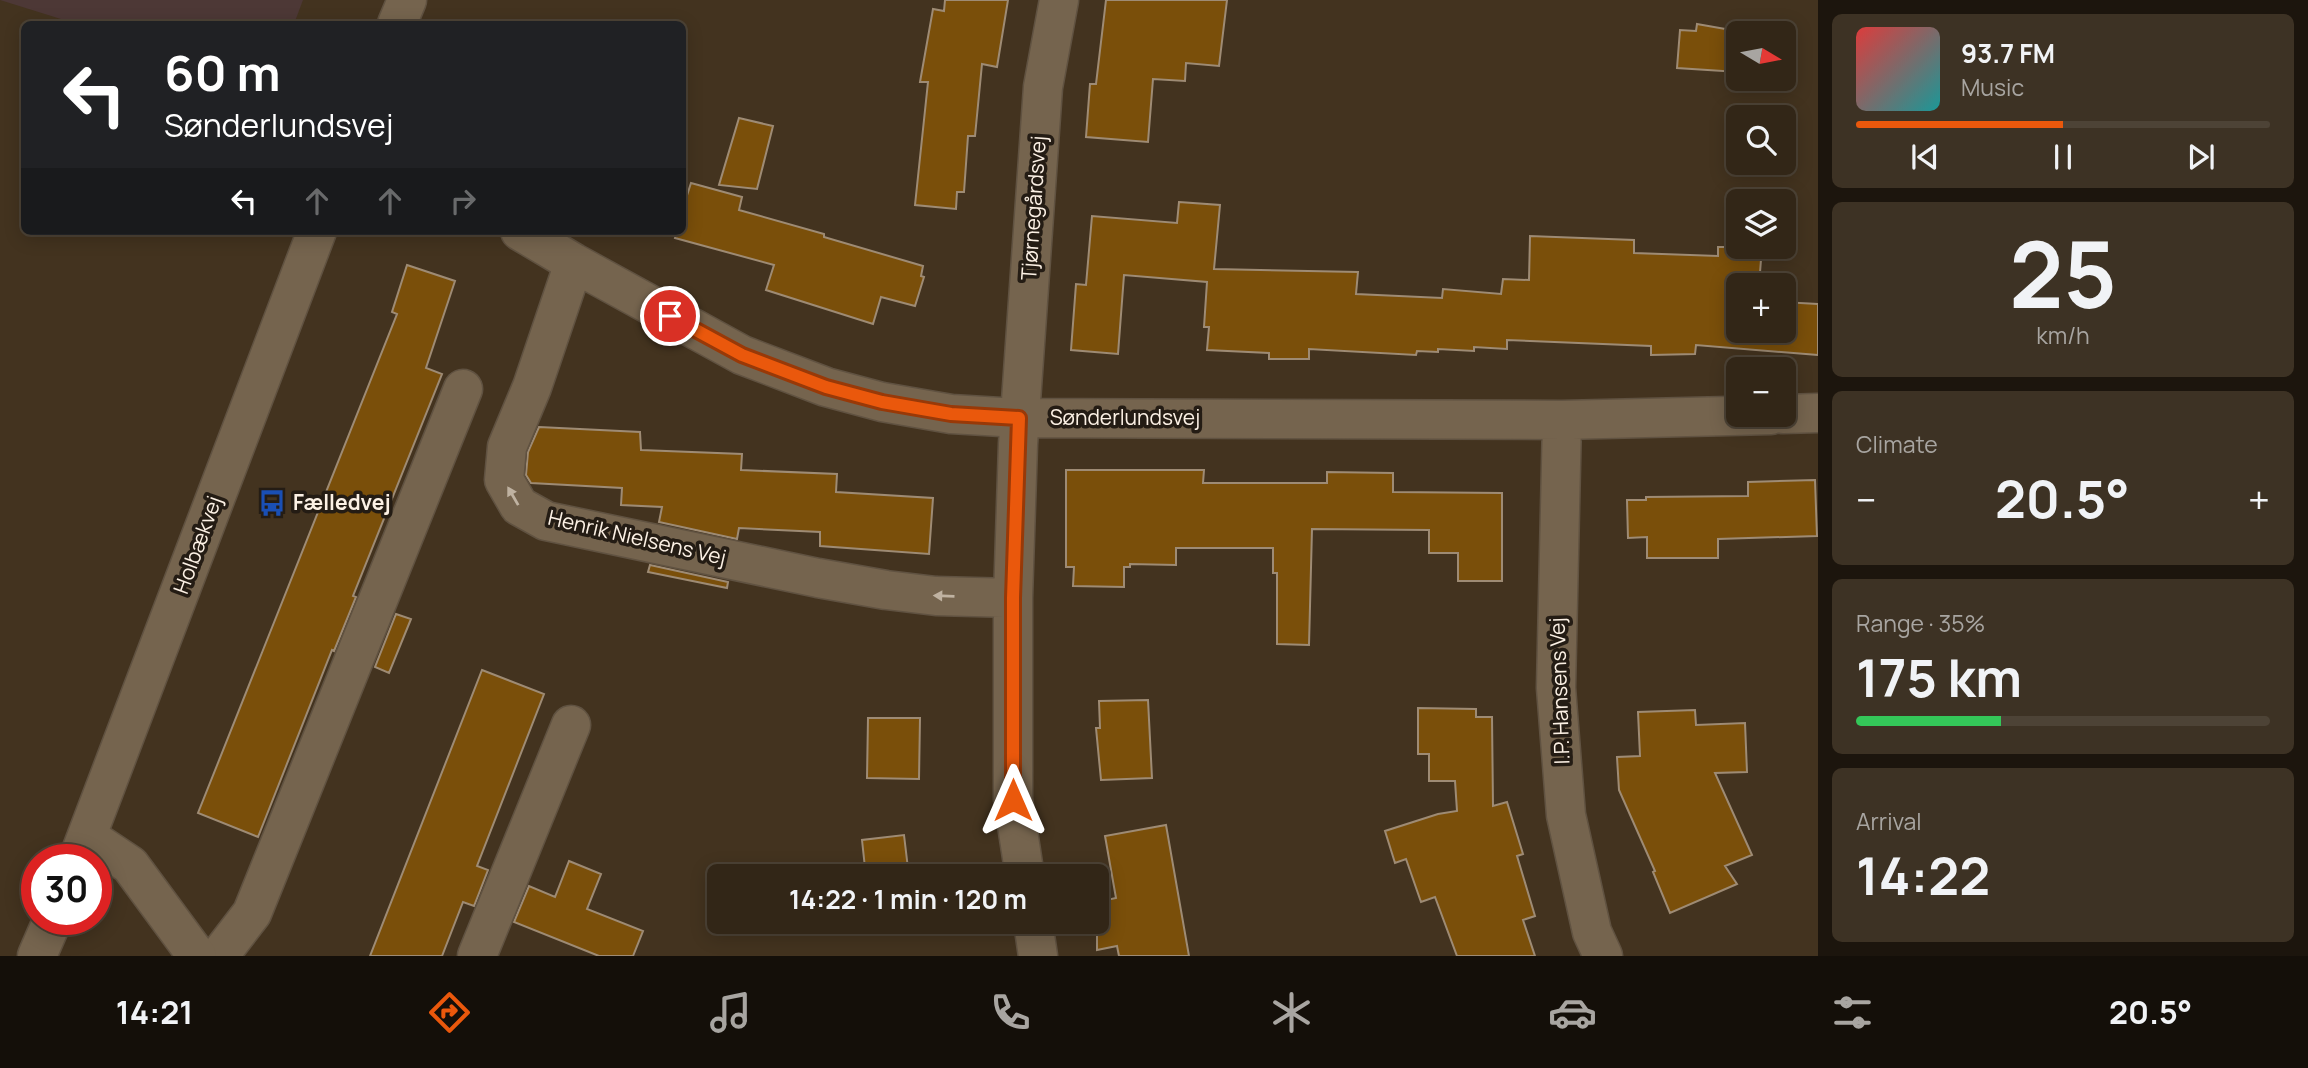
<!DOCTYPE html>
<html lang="en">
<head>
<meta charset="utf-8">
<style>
  :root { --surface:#322617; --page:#3d3224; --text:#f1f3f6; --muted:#a8a5a1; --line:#4d4336; --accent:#ea580c }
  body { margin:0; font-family:Manrope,sans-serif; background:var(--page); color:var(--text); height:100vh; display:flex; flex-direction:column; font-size:26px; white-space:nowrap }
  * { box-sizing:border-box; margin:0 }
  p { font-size:23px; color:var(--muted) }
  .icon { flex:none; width:38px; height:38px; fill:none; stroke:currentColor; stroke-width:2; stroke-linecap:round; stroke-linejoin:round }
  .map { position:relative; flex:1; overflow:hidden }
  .details { display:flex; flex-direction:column; gap:14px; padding:14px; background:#1c150d; width:490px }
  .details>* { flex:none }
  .top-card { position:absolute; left:21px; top:21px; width:665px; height:214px; border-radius:10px; box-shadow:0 4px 18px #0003,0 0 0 2px var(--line); background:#202124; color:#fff; overflow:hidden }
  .needle { width:46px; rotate:100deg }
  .buttons { position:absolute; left:1726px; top:21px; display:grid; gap:14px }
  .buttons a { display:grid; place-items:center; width:70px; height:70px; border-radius:10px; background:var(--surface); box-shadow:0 4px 18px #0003,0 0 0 2px var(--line); font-size:35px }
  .speed { position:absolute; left:21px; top:844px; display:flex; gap:14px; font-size:35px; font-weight:700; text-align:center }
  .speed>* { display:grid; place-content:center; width:91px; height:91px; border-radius:50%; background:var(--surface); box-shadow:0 4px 18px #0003,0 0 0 2px var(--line); line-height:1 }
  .speed .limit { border:10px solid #d22; background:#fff; color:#111 }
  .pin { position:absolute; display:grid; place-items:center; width:60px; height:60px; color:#fff; margin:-30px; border:4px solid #fff; border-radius:50%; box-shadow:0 2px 7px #0007 }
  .me { position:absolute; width:77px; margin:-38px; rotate:0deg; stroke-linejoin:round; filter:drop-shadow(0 0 5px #0008) }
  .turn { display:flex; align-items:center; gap:24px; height:147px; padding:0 28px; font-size:32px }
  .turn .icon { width:91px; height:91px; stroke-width:2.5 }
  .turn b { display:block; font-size:49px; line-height:60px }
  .lanes { display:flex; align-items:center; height:66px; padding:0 28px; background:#0003; justify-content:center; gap:35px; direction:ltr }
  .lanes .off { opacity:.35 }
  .big { font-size:52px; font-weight:700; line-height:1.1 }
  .details .card { flex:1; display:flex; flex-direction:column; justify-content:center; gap:10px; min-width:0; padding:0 24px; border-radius:10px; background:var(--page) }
  .details .dial { align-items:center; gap:0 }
  .dial b { font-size:91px; line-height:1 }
  .song { display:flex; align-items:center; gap:21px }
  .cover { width:84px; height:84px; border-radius:10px; background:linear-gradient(135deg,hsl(0 70% 55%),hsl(180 70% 35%)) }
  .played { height:7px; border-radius:4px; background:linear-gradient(90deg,var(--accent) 50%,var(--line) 50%) }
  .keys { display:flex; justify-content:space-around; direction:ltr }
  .heat { display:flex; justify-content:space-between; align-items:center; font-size:38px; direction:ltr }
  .charge { height:10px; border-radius:5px; background:linear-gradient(90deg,#34c759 35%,var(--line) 0) }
  .trip { position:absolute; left:707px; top:864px; width:402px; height:70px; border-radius:10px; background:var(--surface); box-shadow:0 4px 18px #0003,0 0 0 2px var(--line); font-weight:700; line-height:70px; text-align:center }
  .tabs { display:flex; height:112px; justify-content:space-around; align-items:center; background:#140f09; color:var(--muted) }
  .tabs .icon { width:49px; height:49px }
  .tabs .selected { color:var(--accent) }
  .tabs b { font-size:32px; color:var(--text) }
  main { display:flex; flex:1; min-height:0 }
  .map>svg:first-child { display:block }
  .education { fill:#4d3836 }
  .building { fill:#7a4f0a; stroke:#9e8b74; stroke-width:2 }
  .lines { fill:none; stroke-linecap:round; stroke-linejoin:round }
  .minor-casing { stroke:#605241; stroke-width:41 }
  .tertiary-casing { stroke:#605241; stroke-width:41 }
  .minor { stroke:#75644e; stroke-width:38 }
  .tertiary { stroke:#75644e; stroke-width:38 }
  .oneway { fill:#bfb2a1 }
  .route-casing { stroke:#983908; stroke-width:18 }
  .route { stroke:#ea580c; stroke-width:12 }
  .labels { text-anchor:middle; stroke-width:7; stroke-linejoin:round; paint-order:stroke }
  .street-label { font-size:21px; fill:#fcf1e5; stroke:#241c14 }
  .poi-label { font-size:21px; font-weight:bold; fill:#fcf1e5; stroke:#241c14; text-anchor:start }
</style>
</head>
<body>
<main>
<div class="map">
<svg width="1818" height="956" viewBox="0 0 1818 956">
  <rect width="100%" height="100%" fill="#43331f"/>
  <path class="education" d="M0,0H303L294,24H77Z"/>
  <path class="building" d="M945,0H1008L997,67L982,64L975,136H968L964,192H957L956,209L915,205L928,82H920L933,9L944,11Z
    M1106,0H1227L1219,66L1186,63L1185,81L1153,79L1148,142L1086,137L1090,84H1096Z
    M1697,24L1748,33H1738V72L1677,68L1680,30L1696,31Z
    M739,118L773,126L757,189L719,185Z
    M691,183L742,197L739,210L824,234V237L923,266L921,276L924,277L915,306L881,297L873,324L766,290L774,265L675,238L677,231H682V211Z
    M1179,202L1220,205L1214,269L1358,272L1356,294L1442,298L1443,289L1501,294L1503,279L1529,280L1530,236L1634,240V253L1718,256V247H1762L1759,285H1738V331H1783V302L1818,304V355L1696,345L1695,354L1651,355V346L1507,340V349L1474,347V351L1438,349V352L1417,351L1416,355L1309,349V359H1269V353L1207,350L1209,327H1204L1207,282L1124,275L1118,354L1071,350L1076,284L1086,285L1092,216L1177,223Z
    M407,265L455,281L426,368L442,374L353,596L356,597L334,651L332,650L258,837L198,813L397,314L392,312Z
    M539,427L640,432L641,450L742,454L741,470L837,474L836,492L933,498L929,554L820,546V532L739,528L737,539L659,522L662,507L621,505L622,488L531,483L526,475L528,452Z
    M1066,470H1204L1203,483H1327V472L1393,473V492L1502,493V581H1458V553H1429V530L1312,529L1309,645L1277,644V573H1273V548H1176V565L1130,564V567H1124V587L1073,586L1074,567H1066Z
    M1815,480L1817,536L1718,539V558H1647V537L1628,538L1627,500H1646V497L1748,496V482Z
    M650,565L728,582L727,588L648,572Z
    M396,614L411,619L389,673L375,667Z
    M482,670L544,694L477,866L488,870L474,906L463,902L442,956H370Z
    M1148,700L1152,778L1101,780L1096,728H1100L1099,701Z
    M1418,708L1476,709V717H1492L1493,806L1507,802L1523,854L1517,856L1535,916L1523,920L1535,956H1457L1435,897L1421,902L1406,859L1395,863L1385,831L1438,814L1457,811L1455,781H1429V754H1418Z
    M1695,710L1696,725L1745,723L1747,772L1715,773L1752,855L1725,866L1737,884L1670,913L1653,872L1655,871L1619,790L1617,757L1640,756L1638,712Z
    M868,718H920L919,779L867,778Z
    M1166,825L1189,956H1119L1117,946L1097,950V902L1116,898L1105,836Z
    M904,835L909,877H866L862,840Z
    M569,861L601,874L587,909L643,931L633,956H599L514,922L529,886L555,897Z"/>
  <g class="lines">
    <defs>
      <path id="minor" d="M520,231L574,263L742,355L826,387L882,402L951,414L1019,418L1562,420L1771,415
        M574,263L532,387L507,447L504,480L519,506L546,521L818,578L886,590L936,596L1013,598
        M1783,414L1818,413
        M1562,420L1556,688L1566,815L1592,932L1603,956
        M1025,877L1013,799V598L1018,444L1043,87L1059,0
        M1033,922L1038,956
        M219,956L252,913L463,389
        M477,956L571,725"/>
      <path id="tertiary" d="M397,24L407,0
        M88,837L130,865L197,956
        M78,859L317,231
        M37,956L53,919"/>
    </defs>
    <use href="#minor" class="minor-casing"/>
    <use href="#tertiary" class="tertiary-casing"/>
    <use href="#minor" class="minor"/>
    <use href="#tertiary" class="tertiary"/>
  </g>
  <defs><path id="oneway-solid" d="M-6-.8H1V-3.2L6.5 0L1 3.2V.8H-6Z" transform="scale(1.75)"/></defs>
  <g class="oneway">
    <use href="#oneway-solid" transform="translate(513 496) rotate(-120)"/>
    <use href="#oneway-solid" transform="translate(944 596) rotate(-178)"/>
  </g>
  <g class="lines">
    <defs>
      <path id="route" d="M670,316L742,355L826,387L882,402L951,414L1019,418L1013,598V800"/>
    </defs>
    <use href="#route" class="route-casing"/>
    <use href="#route" class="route"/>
  </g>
  <defs>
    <symbol id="bus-bare" viewBox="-9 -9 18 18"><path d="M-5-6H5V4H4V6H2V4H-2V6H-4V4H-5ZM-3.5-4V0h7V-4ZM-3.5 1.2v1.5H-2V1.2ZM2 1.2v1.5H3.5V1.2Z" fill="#1a4fb4" stroke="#241c14" stroke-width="2.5" paint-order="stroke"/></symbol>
  </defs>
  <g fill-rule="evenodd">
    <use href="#bus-bare" x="253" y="484" width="38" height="38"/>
  </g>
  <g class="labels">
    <g class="street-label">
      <text transform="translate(1034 208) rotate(-86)" y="7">Tjørnegårdsvej</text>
      <text x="1125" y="425">Sønderlundsvej</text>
      <text transform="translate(637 538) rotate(13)" y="7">Henrik Nielsens Vej</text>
      <text transform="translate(198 545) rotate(-70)" y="7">Holbækvej</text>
      <text transform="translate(1560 691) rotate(-92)" y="7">I.P. Hansens Vej</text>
    </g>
    <g class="poi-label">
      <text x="293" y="510">Fælledvej</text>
    </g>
  </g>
</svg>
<div class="buttons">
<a><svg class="needle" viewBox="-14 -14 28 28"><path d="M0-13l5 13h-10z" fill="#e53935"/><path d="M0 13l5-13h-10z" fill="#a8a5a1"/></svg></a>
<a><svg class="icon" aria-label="search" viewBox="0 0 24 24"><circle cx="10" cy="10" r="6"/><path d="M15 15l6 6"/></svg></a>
<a><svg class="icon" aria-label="layers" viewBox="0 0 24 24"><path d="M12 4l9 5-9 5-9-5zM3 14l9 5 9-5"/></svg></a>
<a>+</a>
<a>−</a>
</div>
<div class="speed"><div class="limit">30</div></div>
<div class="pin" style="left:670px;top:316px;background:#d93025"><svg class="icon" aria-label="arrive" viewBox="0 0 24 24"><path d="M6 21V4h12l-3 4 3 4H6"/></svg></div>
<svg class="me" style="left:1013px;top:800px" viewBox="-20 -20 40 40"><path d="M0-17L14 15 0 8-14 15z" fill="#ea580c" stroke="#fff" stroke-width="4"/></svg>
<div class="trip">14:22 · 1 min · 120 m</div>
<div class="top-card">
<div class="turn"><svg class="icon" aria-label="left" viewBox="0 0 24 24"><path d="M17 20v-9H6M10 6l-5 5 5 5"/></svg><div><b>60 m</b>Sønderlundsvej</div></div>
<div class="lanes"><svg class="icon" aria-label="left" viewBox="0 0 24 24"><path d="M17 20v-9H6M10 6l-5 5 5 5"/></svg><svg class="icon off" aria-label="ahead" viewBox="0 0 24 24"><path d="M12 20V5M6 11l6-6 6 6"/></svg><svg class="icon off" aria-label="ahead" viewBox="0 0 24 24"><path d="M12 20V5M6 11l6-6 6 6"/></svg><svg class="icon off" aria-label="right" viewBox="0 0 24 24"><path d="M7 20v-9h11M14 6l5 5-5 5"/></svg></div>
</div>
</div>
<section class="details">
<div class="card">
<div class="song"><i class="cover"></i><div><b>93.7 FM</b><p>Music</p></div></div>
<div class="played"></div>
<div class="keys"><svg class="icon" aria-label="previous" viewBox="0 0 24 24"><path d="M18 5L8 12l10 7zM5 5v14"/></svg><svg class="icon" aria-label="pause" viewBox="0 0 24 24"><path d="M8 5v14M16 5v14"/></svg><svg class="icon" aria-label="next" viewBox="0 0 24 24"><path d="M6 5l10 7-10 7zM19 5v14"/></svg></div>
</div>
<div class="card dial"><b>25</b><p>km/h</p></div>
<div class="card"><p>Climate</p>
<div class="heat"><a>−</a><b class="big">20.5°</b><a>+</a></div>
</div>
<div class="card"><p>Range · 35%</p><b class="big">175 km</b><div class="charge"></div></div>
<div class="card"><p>Arrival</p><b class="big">14:22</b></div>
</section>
</main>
<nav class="tabs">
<b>14:21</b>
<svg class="icon selected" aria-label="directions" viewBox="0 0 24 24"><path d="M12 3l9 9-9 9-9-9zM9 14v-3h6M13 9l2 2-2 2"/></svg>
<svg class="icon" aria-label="music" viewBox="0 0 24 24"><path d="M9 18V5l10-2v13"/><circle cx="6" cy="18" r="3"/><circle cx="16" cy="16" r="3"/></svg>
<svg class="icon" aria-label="phone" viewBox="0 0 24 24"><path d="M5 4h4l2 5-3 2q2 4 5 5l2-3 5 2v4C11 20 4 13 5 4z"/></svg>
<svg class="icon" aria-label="climate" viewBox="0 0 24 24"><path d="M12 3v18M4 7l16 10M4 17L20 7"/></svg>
<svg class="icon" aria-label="car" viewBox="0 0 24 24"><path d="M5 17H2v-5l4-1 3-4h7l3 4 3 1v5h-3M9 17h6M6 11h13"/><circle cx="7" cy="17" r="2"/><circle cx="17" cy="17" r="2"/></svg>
<svg class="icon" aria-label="filters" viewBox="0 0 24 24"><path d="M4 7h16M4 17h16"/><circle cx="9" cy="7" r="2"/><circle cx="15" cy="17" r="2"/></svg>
<b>20.5°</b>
</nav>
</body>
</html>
